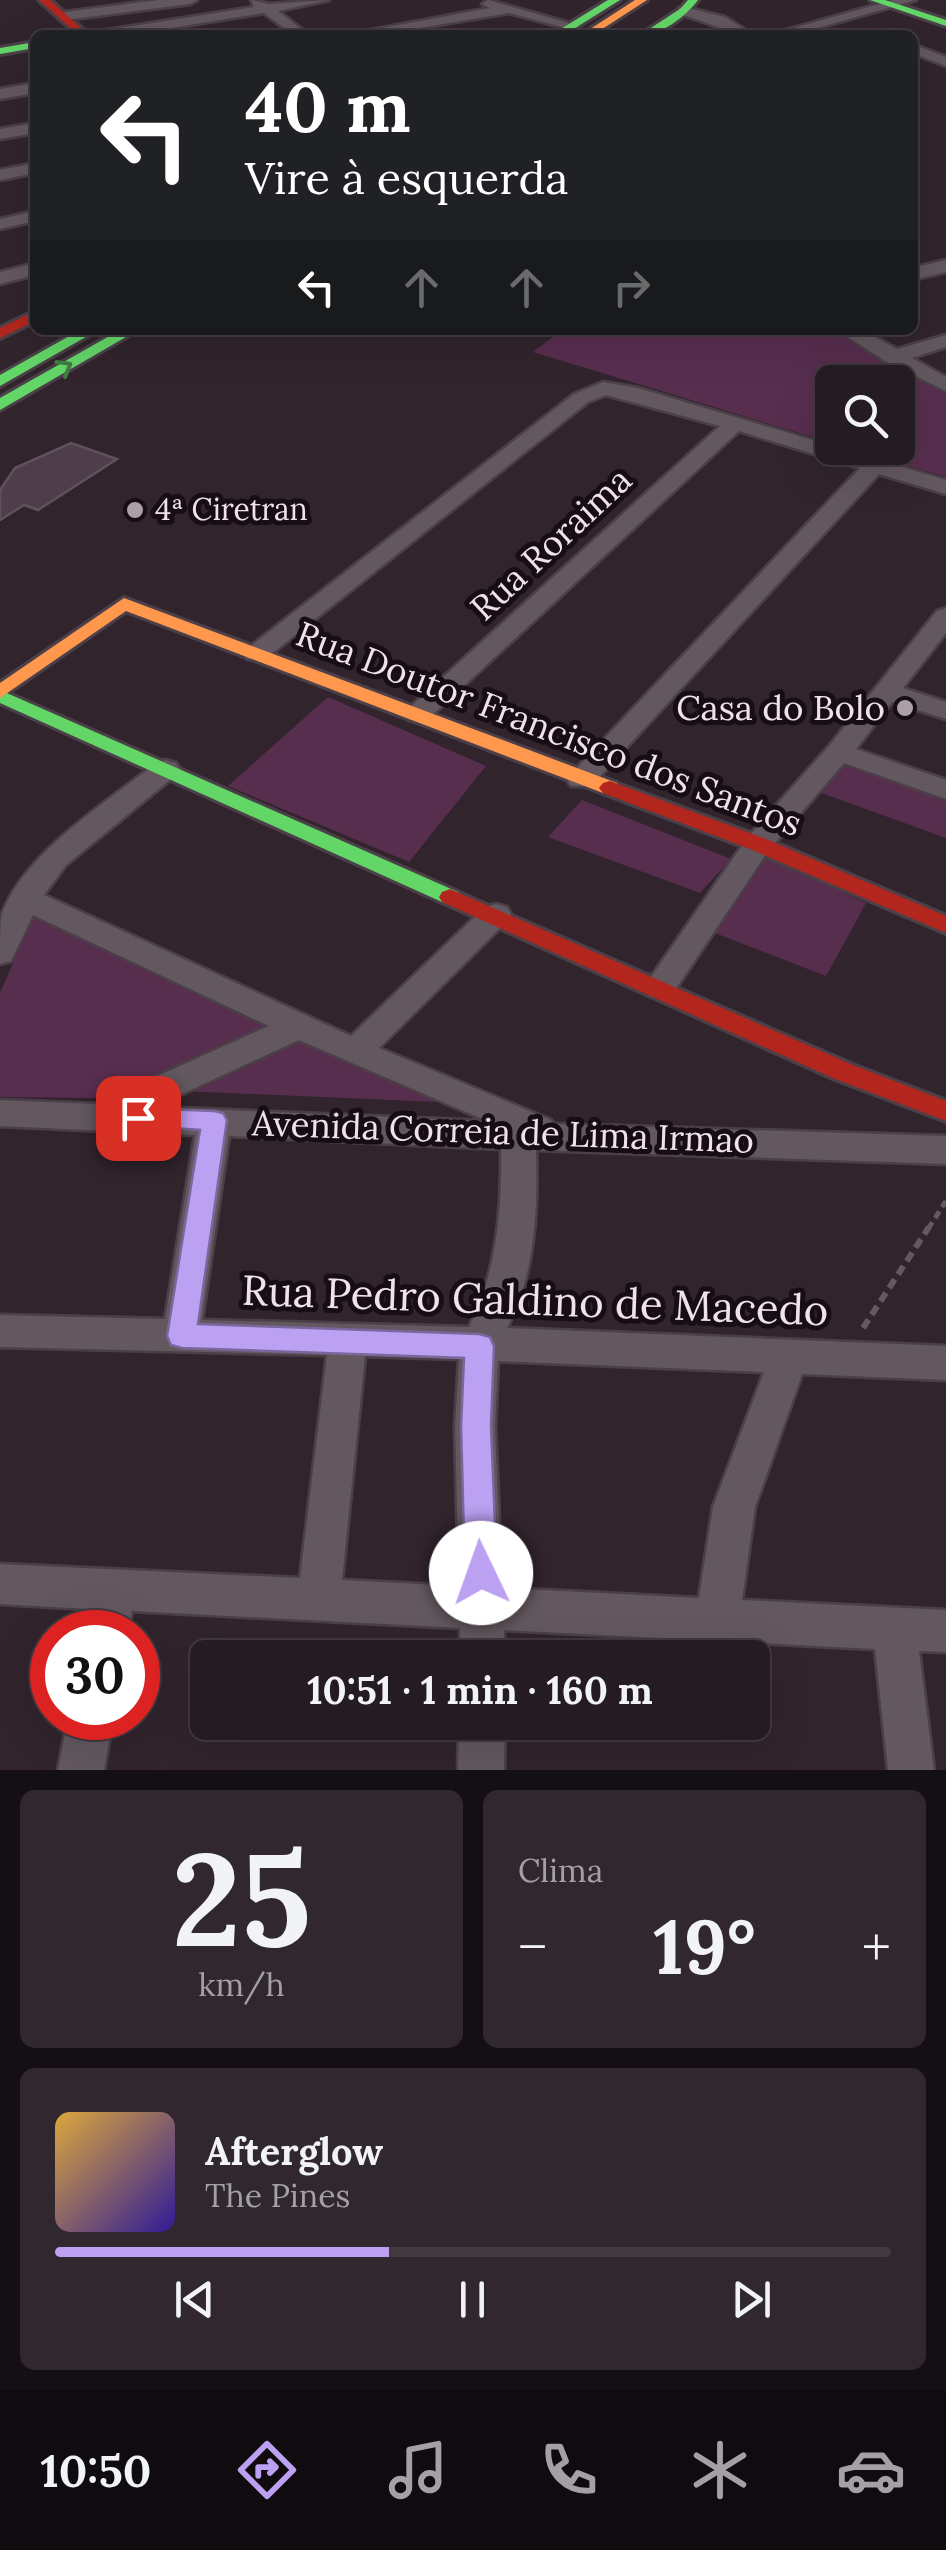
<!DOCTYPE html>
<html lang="pt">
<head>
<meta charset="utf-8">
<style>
  :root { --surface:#251b22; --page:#31282f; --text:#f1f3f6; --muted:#a3a1a5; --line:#423940; --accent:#bca0f2 }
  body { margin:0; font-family:Lora,serif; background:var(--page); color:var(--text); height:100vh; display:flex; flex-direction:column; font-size:38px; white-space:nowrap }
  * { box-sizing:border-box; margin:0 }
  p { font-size:32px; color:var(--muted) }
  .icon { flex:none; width:55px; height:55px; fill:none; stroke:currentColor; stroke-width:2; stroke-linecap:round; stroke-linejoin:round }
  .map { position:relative; height:1770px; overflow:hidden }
  .side { display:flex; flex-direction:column; gap:20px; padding:20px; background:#140f13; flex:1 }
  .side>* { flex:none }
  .banner { position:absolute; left:30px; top:30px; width:888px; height:305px; border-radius:15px; box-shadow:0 10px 40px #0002,0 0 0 2px var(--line); background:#202124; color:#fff; overflow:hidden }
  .fabs { position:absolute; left:815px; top:365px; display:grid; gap:20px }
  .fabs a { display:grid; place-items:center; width:100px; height:100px; border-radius:15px; background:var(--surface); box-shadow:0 10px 40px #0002,0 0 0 2px var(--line); font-size:50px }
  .speed { position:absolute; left:30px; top:1610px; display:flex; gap:20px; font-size:50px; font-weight:700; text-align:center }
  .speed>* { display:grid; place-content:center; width:130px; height:130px; border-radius:50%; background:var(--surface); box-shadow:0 10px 40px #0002,0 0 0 2px var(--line); line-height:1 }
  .speed .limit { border:15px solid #d22; background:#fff; color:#111 }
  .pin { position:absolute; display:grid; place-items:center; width:85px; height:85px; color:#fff; margin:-42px; border-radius:20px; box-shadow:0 5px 15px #0006 }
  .me { position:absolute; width:110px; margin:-55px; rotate:357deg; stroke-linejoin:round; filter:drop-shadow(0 0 8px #0008) }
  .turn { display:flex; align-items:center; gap:35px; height:210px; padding:0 50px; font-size:45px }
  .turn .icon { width:130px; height:130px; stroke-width:2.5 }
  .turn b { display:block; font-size:70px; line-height:85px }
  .lanes { display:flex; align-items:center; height:95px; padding:0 50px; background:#0003; justify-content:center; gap:50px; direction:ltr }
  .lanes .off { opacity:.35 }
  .big { font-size:75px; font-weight:700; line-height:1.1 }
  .side .card { flex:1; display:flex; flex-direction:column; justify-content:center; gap:15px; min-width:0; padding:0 35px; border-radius:15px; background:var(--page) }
  .side .dial { align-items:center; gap:0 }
  .dial b { font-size:130px; line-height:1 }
  .song { display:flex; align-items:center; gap:30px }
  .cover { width:120px; height:120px; border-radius:15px; background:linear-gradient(135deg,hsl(40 70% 55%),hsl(250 70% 35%)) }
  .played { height:10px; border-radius:5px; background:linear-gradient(90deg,var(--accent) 40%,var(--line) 40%) }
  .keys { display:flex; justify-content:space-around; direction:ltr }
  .heat { display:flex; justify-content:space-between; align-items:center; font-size:55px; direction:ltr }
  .side .tiles { flex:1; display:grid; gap:20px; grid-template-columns:1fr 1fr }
  .card:last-child { grid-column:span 2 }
  .trip { position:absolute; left:190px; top:1640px; width:580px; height:100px; border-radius:15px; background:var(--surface); box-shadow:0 10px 40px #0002,0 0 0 2px var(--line); font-weight:700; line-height:100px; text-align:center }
  .tabs { display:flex; height:160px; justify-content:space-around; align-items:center; background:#0f0b0e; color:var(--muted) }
  .tabs .icon { width:70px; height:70px }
  .tabs .selected { color:var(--accent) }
  .tabs b { font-size:45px; color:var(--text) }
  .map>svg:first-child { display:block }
  .green { fill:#582e4f }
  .building { fill:#4f3d4b; stroke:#5e535b; stroke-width:2.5 }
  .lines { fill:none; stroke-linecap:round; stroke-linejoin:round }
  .street-casing { stroke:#4b4048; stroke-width:5 }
  .fast-casing { stroke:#4b4048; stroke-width:6 }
  .slow-casing { stroke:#4b4048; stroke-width:6 }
  .jam-casing { stroke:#4b4048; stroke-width:6 }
  .path-far1 { stroke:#635a60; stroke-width:5; stroke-dasharray:8 5; stroke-linecap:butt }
  .path { stroke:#635a60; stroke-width:6; stroke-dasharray:10 6; stroke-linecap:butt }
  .street { fill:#63585f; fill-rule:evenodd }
  .fast { fill:#63d668; fill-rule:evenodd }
  .slow { fill:#ff974d; fill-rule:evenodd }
  .jam { fill:#b3261e; fill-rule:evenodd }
  .oneway { stroke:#417c42 }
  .route { fill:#bca0f2; stroke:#7a689d; stroke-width:2.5 }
  .poi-dot { fill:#ad9fa9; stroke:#170d14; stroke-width:4 }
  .labels { text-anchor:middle; stroke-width:10; stroke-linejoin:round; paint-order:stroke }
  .far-poi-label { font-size:30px; fill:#f0e1ec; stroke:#170d14; text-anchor:start }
  .street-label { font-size:35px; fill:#f0e1ec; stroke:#170d14 }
  .poi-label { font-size:35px; fill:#f0e1ec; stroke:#170d14; text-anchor:end }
  .near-street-label { font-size:42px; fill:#f0e1ec; stroke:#170d14 }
</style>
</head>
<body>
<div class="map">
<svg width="946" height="1770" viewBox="0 0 946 1770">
  <rect width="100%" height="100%" fill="#31242d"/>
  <path class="green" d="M562,330H829L946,389V477L848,448H898V382H832V443L533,352Z
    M328,697L486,766L409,862L228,786Z
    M843,759L946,795V838L816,791Z
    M582,800L731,859L700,893L548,837Z
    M765,856L866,903L826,976L710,931Z
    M33,917L271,1025L104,1098L0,1097V993Z
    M298,1041L438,1102L181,1091Z"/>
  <path class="building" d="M71,443L117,459L38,510L24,505L0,520V490L15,468Z"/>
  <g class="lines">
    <defs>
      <path id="street" d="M158,0H197L190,4L65,20L58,16L65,12Z
        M251,0L269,4L329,0L278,11L309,35H293L264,13L128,35H94L101,31L254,7Z
        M488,0L580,26L573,30L509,13L378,35H344L490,8L482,4Z
        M893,0H916L793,35H769Z
        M684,7L725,17L754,35C729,35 704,20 679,14V8Z
        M912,44L946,57V66L912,53Z
        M35,83V93L0,99V89Z
        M35,123V133L0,139V129Z
        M35,163V173L0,180V170Z
        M35,211V221L0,229V219Z
        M946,260V272L912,280V268Z
        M35,263V275L0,284V272Z
        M837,330H862L897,349L946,335V347L912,358L946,377V391L885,361Z
        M603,382L638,388L946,480V494L879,474L591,786H571L567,780L571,774L860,468L739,431L427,720H409L405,714L409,708L720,426L606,395L588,402L265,659H247L243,654L247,649L574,394Z
        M946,608V633L903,688L946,702V719L892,702L856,749L946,780V799L844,763L768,851L671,996L660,999L649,996L644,988L649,980L748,837L829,746L937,611Z
        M166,760L176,763L180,769L176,775L66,865L44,895L351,1036L485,907L496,904L507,907L511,914L507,921L379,1048L551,1120L554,1124L946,1136V1164L536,1150C538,1211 535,1274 507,1328L946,1346V1380L802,1374L755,1507L742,1600L946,1610V1652L919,1651L934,1770H888L875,1649L504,1630V1658H460V1628L132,1611L128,1632H84L89,1609L0,1604V1564L300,1578L327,1355L0,1347V1315L165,1319L195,1135L0,1126V1100L95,1104L269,1026L33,915L11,961L0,964C0,949 0,930 1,917C22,854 106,803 156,763ZM299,1040L487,1121L154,1107ZM229,1136L501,1149C502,1211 497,1271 469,1327L202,1320ZM365,1356L459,1359L455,1427L459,1586L342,1580ZM498,1361L764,1372L713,1507L699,1598L502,1588L495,1427Z
        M68,1718H113L104,1770H58Z
        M459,1722H505L504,1770H458Z"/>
      <path id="fast" d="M608,0H620L564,35H551Z
        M688,0H698C685,17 662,35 640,35L680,9Z
        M870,0H885L946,20V26Z
        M35,42V48L0,54V48Z
        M80,330H98L0,386V375Z
        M120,330H138L0,410V398Z
        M0,690L458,892L461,897L450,905L442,902L0,703Z"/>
      <path id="slow" d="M635,0H647L593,35H581Z
        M124,598L617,783L621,788L617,793H603L126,611L0,698V683Z"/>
      <path id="jam" d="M39,0H50L89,35H78Z
        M35,311V321L0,338V328Z
        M610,781L766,839L946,916V933L750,849L603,793L599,788L603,783Z
        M450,889L853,1065L946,1101V1121L835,1079L442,902L439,897L442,892Z"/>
    </defs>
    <use href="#street" class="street-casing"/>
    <use href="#fast" class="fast-casing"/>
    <use href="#slow" class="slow-casing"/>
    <use href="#jam" class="jam-casing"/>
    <path class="path-far1" d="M928,1229L946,1201"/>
    <path class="path" d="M863,1328L929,1227"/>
    <use href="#street" class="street"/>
    <use href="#fast" class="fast"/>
    <use href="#slow" class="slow"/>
    <use href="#jam" class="jam"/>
  </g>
  <defs><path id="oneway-chevron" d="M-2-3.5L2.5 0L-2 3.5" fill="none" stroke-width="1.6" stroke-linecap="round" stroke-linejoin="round" transform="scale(2.5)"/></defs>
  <use class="oneway" href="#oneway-chevron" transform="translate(65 367) rotate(-30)"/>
  <path class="route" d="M138,1108L214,1111L223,1113L227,1120L198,1324L479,1334L490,1337L494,1346L491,1426L497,1573L493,1584L481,1589L470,1584L465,1573L461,1426L464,1358L182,1348L171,1345L167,1336L200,1130L129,1125L125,1118L129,1111Z"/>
  <g class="poi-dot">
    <circle cx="135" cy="510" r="10"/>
    <circle cx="905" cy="708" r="10"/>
  </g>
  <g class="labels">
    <g class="far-poi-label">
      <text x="155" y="520">4ª Ciretran</text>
    </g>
    <g class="street-label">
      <text transform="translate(551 544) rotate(-43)" y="12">Rua Roraima</text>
      <text transform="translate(549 729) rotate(21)" y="12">Rua Doutor Francisco dos Santos</text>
      <text transform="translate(503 1132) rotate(2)" y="12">Avenida Correia de Lima Irmao</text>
    </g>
    <g class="poi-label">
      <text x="885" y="720">Casa do Bolo</text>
    </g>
    <g class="near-street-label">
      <text transform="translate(535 1300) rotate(2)" y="15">Rua Pedro Galdino de Macedo</text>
    </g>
  </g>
</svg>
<div class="fabs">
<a><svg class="icon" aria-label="search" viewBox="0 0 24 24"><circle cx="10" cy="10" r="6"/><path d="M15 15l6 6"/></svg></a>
</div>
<div class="speed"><div class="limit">30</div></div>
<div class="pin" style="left:138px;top:1118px;background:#d93025"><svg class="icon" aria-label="arrive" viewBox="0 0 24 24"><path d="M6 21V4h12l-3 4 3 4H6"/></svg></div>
<svg class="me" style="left:481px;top:1573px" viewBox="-20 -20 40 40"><circle r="19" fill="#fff"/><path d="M0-13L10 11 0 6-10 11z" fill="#bca0f2"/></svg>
<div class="trip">10:51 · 1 min · 160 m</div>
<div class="banner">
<div class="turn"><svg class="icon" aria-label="left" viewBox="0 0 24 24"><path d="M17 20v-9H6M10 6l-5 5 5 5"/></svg><div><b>40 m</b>Vire à esquerda</div></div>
<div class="lanes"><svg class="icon" aria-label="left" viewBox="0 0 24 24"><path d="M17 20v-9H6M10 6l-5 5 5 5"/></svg><svg class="icon off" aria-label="ahead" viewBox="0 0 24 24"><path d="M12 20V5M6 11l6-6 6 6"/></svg><svg class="icon off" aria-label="ahead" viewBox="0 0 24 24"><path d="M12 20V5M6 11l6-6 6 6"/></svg><svg class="icon off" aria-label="right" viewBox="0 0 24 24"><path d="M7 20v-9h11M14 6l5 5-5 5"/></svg></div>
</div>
</div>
<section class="side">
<div class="tiles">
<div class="card dial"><b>25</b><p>km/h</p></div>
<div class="card"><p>Clima</p>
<div class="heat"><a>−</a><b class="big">19°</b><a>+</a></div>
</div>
<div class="card">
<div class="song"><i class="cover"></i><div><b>Afterglow</b><p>The Pines</p></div></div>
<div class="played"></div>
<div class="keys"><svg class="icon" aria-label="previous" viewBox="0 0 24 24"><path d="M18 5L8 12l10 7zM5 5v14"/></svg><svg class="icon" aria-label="pause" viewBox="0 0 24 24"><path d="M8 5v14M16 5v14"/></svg><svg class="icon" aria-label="next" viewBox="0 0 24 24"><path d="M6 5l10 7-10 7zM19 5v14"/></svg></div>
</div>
</div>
</section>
<nav class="tabs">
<b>10:50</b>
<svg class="icon selected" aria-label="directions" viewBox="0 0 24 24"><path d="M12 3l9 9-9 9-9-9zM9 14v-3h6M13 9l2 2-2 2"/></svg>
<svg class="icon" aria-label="music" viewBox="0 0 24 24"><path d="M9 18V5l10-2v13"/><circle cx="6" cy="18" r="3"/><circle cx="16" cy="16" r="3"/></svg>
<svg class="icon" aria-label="phone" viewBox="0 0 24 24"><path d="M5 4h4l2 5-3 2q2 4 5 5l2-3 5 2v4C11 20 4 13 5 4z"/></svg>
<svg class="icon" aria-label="climate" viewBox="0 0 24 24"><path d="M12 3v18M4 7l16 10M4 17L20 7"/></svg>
<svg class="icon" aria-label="car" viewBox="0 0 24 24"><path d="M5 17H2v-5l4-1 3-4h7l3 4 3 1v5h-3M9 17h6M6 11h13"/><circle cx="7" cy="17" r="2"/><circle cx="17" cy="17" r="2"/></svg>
</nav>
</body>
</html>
